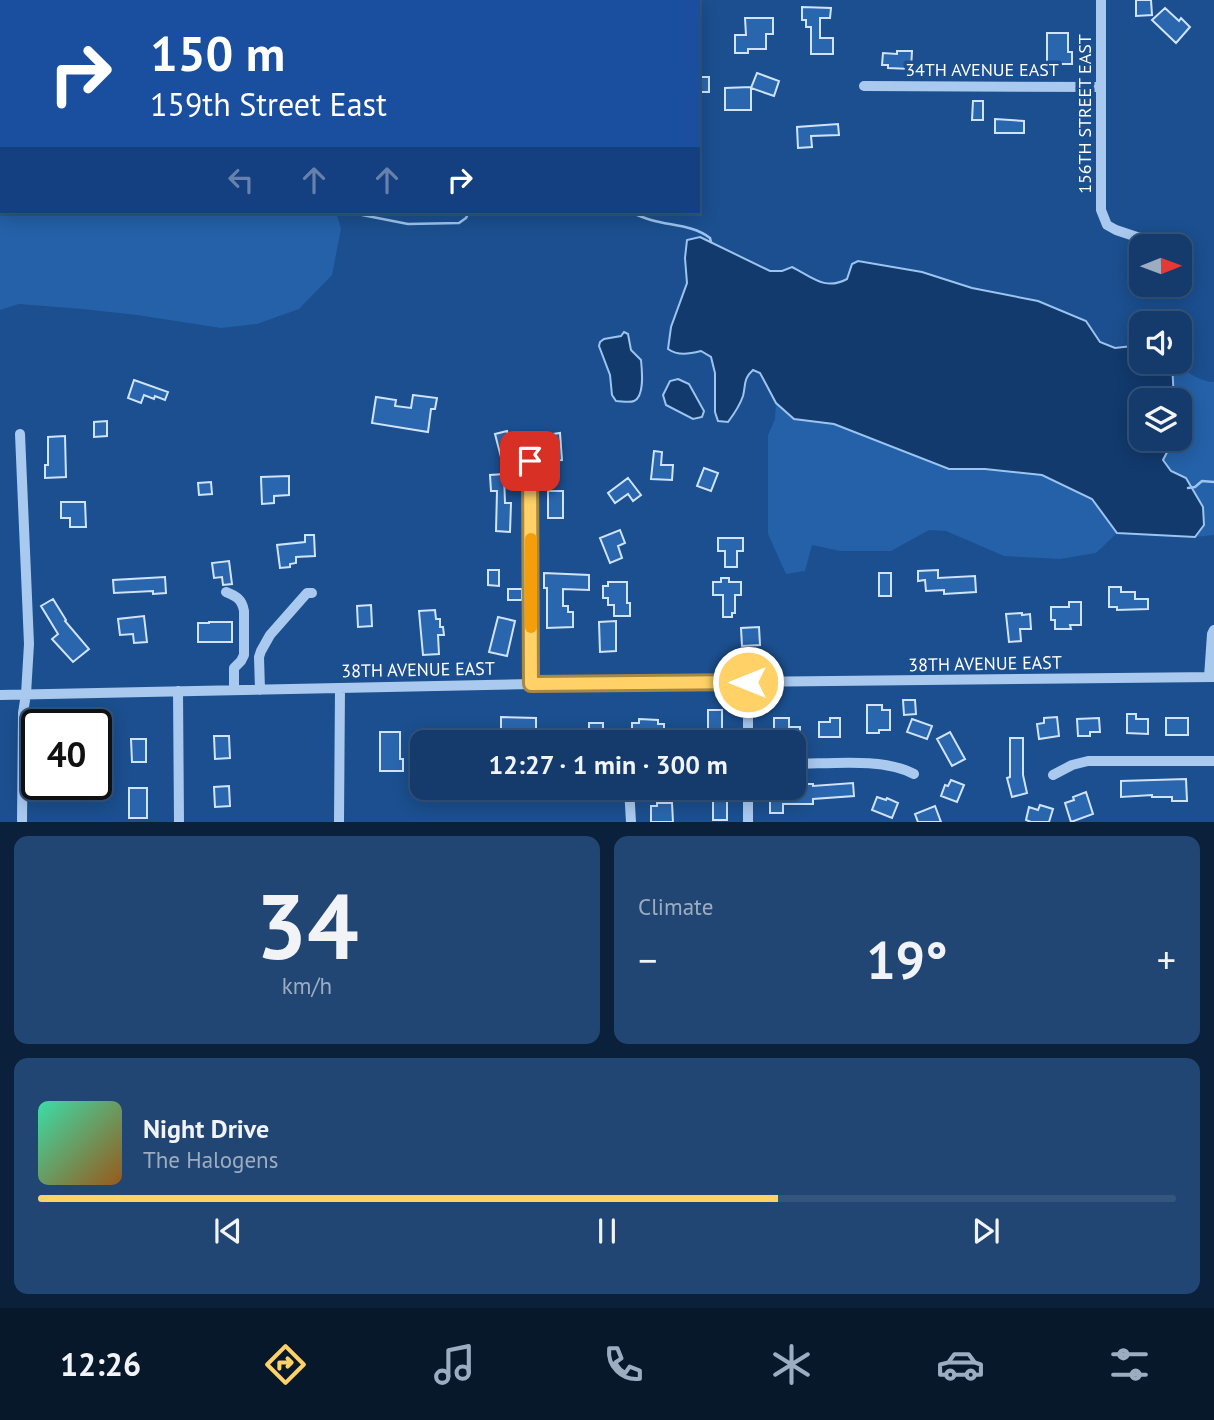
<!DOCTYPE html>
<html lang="en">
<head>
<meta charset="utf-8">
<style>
  :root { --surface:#143b6b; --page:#214673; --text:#f1f3f6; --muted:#9dadc1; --line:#33557e; --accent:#ffd166 }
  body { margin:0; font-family:"PT Sans",sans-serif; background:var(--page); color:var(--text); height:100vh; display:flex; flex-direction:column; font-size:26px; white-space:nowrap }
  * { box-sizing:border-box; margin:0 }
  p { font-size:23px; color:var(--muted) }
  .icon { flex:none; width:38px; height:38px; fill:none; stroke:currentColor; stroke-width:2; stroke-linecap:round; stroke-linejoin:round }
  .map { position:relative; height:822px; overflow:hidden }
  .panel { display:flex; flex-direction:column; gap:14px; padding:14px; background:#0b203b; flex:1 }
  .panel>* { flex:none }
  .guide { position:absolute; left:0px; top:0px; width:700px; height:214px; box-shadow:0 4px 18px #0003,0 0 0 2px var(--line); background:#1a4fa0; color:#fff; overflow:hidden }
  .needle { width:46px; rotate:89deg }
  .fabs { position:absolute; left:1129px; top:234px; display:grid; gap:14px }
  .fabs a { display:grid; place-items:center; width:63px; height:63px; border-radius:14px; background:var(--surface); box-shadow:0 4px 18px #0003,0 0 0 2px var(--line); font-size:35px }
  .speed { position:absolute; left:21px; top:709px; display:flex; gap:14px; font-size:35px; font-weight:700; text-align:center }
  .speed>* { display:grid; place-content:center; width:91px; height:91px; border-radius:50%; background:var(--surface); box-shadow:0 4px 18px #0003,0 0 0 2px var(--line); line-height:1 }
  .speed .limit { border:4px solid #111; border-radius:10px; background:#fff; color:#111 }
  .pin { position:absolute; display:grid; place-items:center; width:60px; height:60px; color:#fff; margin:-30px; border-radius:14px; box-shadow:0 4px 10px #0006 }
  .me { position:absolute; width:77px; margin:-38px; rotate:270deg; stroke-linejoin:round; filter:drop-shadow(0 0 5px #0008) }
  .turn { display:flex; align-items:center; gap:24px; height:147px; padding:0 35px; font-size:32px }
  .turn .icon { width:91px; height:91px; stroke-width:2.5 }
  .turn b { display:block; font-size:49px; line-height:60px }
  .lanes { display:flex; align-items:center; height:66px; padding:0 35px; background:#0003; justify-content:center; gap:35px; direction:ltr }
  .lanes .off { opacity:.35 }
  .big { font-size:52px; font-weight:800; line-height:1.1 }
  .panel .card { flex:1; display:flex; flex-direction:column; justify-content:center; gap:10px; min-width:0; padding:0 24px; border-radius:14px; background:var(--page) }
  .panel .dial { align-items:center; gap:0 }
  .dial b { font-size:91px; line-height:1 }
  .song { display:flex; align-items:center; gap:21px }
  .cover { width:84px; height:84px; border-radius:10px; background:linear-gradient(135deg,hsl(160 70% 55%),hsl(30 70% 35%)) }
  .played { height:7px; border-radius:4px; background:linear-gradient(90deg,var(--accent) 65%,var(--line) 65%) }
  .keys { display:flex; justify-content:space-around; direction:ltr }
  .heat { display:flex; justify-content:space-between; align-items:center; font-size:38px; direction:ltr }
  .panel .tiles { flex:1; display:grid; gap:14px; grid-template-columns:1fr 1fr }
  .card:last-child { grid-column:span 2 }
  .trip { position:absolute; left:410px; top:730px; width:396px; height:70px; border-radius:14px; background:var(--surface); box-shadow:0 4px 18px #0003,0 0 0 2px var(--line); font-weight:800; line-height:70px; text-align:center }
  .tabs { display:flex; height:112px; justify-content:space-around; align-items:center; background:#08182b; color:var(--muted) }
  .tabs .icon { width:49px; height:49px }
  .tabs .active { color:var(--accent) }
  .tabs b { font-size:32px; color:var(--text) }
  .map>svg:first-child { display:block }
  .green { fill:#2461a8 }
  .water { fill:#123a6d; stroke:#9cc4f0; stroke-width:2 }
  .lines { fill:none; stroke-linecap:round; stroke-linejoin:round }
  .stream { stroke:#9cc4f0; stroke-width:2.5 }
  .building { fill:#2a66ad; stroke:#cfe3fa; stroke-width:2 }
  .minor { stroke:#a9c9ee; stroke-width:10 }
  .route-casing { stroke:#a68842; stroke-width:18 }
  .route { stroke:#ffd166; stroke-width:12 }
  .slow { stroke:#f59e0b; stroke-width:12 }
  .labels { text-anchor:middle; stroke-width:7; stroke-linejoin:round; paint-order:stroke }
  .street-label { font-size:18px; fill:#fff; stroke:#1b4f8f }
</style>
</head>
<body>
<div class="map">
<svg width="1214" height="822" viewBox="0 0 1214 822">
  <rect width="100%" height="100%" fill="#1b4f8f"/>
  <path class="green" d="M0,156H2V212H336L341,229L332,275L299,309L257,324L221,328L137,315L82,309L19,304L0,310Z
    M1172,362C1187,370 1196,381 1214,382V535L1195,537L1204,525L1186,479L1171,471L1163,460L1174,439H1180V401H1174Z
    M776,403L794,419L834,424L948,469H985L1042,475L1092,499L1117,533L1096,553L1060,559L1004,556L946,531L929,530L891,551H840L812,545L805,571L786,574L768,534V435L775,419Z"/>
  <path class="water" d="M700,237L770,271H782L792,267C812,277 825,291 847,279L852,264L858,261L922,272L972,288L1038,301L1086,321L1100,342L1115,348L1141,345V362H1172L1174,401H1141V439H1174L1163,460L1171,471L1186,478L1203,507L1204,525L1195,537L1117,533L1092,499L1042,475L985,469H949L834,424L794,419L776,403L760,373L753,370C743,379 746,384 743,396C740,405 734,414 728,422L718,421L715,412V373L711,357L701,351C689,354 678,356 668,349L671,327L687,283L685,258L687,240Z
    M624,332L628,334L631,350L641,360C642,370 645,396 634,401C630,403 621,401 616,401L612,395L610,375L599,346L600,342L604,339L621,336Z
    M678,379L689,384L704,411L702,417L693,419L666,405L663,395L670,381Z"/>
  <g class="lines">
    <path class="stream" d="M0,168H2
      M347,212L408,224L459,223L466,218L469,212
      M630,212C637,215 644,218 651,220C672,226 693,225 710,238L711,242
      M1188,488L1195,487L1202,481L1214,482"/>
  </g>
  <path class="building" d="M1136,0H1151L1152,15L1136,16Z
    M802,7L831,8L830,18H820V38H833V54H811V27H806V20H802Z
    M1165,8L1179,21L1181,18L1190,27L1176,43L1152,20Z
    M745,18H773V34H766V49H748V53H735V35H746Z
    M1047,33H1068V52H1072V64H1047Z
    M897,51H912L911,69L888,68V65H882L883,53L897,54Z
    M757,73L779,81L774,96L751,88Z
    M698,77H709V92H698Z
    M751,87V110H725V88Z
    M973,101H983V120H972Z
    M995,119L1024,121V133H995Z
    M838,124L839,135L811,136L812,147L798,148L797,127Z
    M134,380L168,392L165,400L155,396L154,399L144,395L141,403L128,398Z
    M413,395L437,398L435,409H431L428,432L372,423L376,397L396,400L395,406L411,408Z
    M107,421V436L94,437V422Z
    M507,431L515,462L503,465L495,434Z
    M560,433L562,460L548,461L546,435Z
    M65,436L66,477L45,478V465H48V437Z
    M654,451L662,452L661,465H673L672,480L651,479Z
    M704,468L718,473L711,491L697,486Z
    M504,474L505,503H511L510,532L496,531L497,491H491L490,475Z
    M289,476V495L274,496V503L262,504L261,477Z
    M628,478L641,495L633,501L628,494L615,503L608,493Z
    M211,482L212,494L199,495L198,483Z
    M548,491H563V518H548Z
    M61,502H85L86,527H70V518H61Z
    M620,530L625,543L618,546L622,558L610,563L600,538Z
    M305,535H314L315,556L296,557V563L290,564V567L280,568L277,545L305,542Z
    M718,538H743V551H737V567H725V551H718Z
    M229,561L232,584L223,585L222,577L214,578L212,563Z
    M488,570H499V586L488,585Z
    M938,570V578L975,576L976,592L944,594V590L926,591L925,580L918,581V571Z
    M544,573L589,575V590L563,589V606H568V612H573V627L547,628V588H544Z
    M879,573H891V596H879Z
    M165,577L166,593L153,594V591L114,593L113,580Z
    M721,578H729V582H741V595H735V613H732V617H723V595H713V582H721Z
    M608,582H627V603H630V616H614V605H608V598H603V586H608Z
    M1109,587H1121V592H1135V599H1148V609L1117,610V607H1109Z
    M508,589H522V600H508Z
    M53,599L66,620L65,621L89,649L73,662L52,639L58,634L41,606Z
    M1069,602H1081V625H1070L1071,629H1055V620H1051V607H1069Z
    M371,605L372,626L358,627L357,606Z
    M435,610L436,619H440V627H443L444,635H438L439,654L423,655L419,611Z
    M1022,613V615L1030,614L1031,629H1020L1021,641L1009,642L1006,614Z
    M144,616L147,642L134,643L133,634L120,635L118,619Z
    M498,617L515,621L507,656L489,652Z
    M616,621V651L600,652L599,622Z
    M209,622H232V642H198V623H209Z
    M759,627L760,645L742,646L741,628Z
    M903,700H915L916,714L904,715Z
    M867,705H882V710H890V730H879V733H867Z
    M708,710H722V734H708Z
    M1127,714H1136V719H1148V734L1127,733Z
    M501,717L536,718V736H501Z
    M1057,717L1059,736L1039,739L1037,724L1044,723V718Z
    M774,718H789V727H800V740H774Z
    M830,718H840V737H819V722H830Z
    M1099,718L1100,732H1090V736H1078L1077,719Z
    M1166,718H1188V735H1166Z
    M639,719L658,720V724H664V738H657V742H637V737H632V723H639Z
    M912,719L932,726L927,739L907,732Z
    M589,723H603V736H589Z
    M380,732H400V759H403V771H380Z
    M950,732L965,759L952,766L937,739Z
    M214,736H229L230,758L215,759Z
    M1010,738H1023V775L1027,793L1012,797L1007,778L1010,777Z
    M131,739H146V762H132Z
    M1186,779L1187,801H1172V797H1152V795L1121,797V781Z
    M951,780L964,785L957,802L941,796L945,785L948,786Z
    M853,783L854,796L813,799V804H783V813H770V789H801V784H813V786Z
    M229,786L230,806L215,807L214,787Z
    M129,788H147V818H129Z
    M539,788H558L559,795L542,799Z
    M1086,792L1093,814L1071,822L1065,803L1074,800L1073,797Z
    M877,797L886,800L887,798L898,803L892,818L872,810Z
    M713,798H727V820H713Z
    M657,803H672L673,822H651V806H657Z
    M1040,805L1053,809L1049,822H1031L1026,820L1029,807L1038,810Z
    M935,806L941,822H918L915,814Z"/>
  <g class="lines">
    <path class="minor" d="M550,0L558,2
      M1101,0V210L1107,225L1116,230L1137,237L1157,241L1181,240
      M627,2V0
      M864,86L1101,87
      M20,434L29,644L26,694L23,713L22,822
      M530,461L531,684
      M226,592C236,596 242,599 244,611V655L241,661L234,668V690
      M1209,677L1212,634L1214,630
      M748,683V742
      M260,690L259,657L261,651L270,635L307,593H312
      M178,691L179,822
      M0,695L531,684L1214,677
      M793,764C829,764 882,757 914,774
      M1053,775L1072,765L1088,761H1214
      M629,788L631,822
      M339,822L340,688
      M748,822V788"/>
  </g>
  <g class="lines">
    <defs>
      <path id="route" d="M530,461L531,684L748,682"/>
    </defs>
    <use href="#route" class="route-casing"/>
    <use href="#route" class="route"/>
    <path class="slow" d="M531,539V627"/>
  </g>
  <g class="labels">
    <g class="street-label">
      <text x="982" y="76">34TH AVENUE EAST</text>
      <text transform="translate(1085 114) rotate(-90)" y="6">156TH STREET EAST</text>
      <text transform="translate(985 664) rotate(-1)" y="6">38TH AVENUE EAST</text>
      <text transform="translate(418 670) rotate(-1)" y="6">38TH AVENUE EAST</text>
    </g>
  </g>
</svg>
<div class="fabs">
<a><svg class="needle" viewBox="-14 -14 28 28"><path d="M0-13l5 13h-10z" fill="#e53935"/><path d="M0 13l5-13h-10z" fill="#9dadc1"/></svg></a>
<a><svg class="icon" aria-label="sound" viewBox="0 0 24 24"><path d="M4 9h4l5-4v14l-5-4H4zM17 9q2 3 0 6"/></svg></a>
<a><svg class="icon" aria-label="layers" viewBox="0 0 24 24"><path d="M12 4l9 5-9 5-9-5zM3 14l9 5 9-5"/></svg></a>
</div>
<div class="speed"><div class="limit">40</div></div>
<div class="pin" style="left:530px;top:461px;background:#d93025"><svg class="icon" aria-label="arrive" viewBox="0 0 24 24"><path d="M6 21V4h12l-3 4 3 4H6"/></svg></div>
<svg class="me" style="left:748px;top:682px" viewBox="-20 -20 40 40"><circle r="17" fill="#ffd166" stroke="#fff" stroke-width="3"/><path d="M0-11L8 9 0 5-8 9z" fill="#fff"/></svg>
<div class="trip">12:27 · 1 min · 300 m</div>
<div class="guide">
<div class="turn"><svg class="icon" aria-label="right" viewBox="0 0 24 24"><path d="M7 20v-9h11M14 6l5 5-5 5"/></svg><div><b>150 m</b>159th Street East</div></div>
<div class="lanes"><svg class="icon off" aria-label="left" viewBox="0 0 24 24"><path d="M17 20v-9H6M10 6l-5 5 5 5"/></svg><svg class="icon off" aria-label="ahead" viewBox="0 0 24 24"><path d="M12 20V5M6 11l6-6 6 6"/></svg><svg class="icon off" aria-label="ahead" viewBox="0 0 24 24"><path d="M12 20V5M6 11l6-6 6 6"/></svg><svg class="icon" aria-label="right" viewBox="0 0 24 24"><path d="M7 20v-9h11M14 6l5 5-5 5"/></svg></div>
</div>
</div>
<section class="panel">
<div class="tiles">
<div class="card dial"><b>34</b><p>km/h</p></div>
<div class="card"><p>Climate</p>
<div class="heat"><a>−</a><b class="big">19°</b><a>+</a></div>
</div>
<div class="card">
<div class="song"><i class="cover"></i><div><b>Night Drive</b><p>The Halogens</p></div></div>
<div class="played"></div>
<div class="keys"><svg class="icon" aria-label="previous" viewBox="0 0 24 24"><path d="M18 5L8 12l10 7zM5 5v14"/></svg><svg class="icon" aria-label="pause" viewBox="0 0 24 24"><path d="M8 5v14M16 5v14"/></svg><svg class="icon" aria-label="next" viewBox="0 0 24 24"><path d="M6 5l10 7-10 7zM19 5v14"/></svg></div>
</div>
</div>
</section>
<nav class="tabs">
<b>12:26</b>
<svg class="icon active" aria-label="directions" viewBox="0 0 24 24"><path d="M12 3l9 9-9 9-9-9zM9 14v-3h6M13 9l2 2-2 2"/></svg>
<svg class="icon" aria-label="music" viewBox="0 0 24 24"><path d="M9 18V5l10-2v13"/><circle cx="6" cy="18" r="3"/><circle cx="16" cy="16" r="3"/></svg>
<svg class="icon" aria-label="phone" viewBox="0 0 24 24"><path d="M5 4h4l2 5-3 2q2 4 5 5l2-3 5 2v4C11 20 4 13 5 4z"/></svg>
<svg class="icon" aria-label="climate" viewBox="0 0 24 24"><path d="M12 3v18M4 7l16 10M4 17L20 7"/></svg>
<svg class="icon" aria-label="car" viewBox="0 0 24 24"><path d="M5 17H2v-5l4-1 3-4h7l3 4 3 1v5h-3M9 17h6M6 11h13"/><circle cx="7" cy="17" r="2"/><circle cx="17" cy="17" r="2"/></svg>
<svg class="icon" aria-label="filters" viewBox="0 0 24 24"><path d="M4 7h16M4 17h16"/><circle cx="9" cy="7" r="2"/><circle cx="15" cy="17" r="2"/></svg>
</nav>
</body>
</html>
